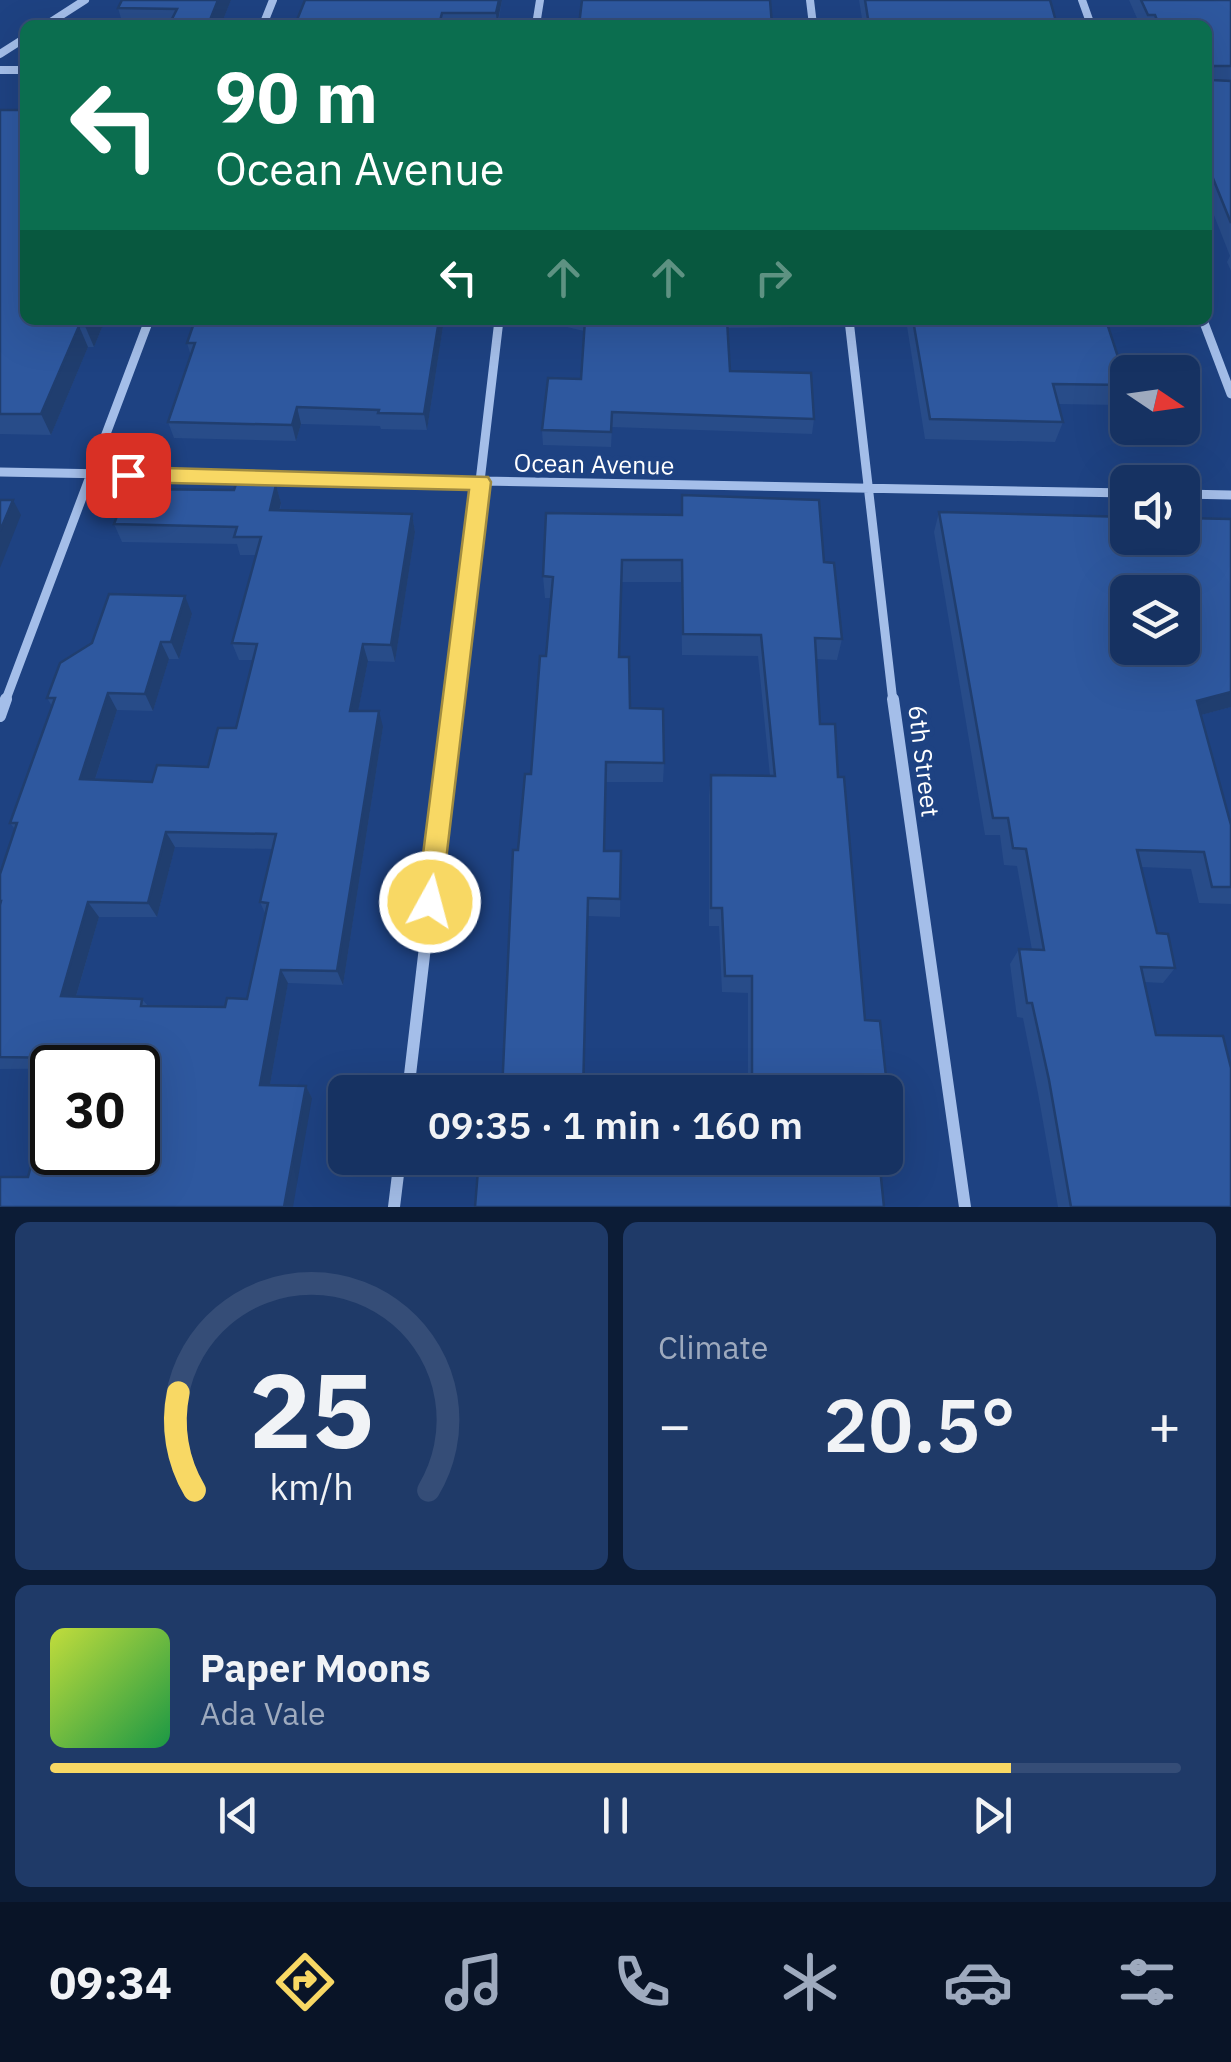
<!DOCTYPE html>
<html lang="en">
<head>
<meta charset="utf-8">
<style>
  :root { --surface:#163262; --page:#1f3a68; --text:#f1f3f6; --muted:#9eaabe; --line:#354d77; --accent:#f8d864 }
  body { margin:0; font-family:"IBM Plex Sans",sans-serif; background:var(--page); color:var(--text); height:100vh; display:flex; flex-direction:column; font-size:38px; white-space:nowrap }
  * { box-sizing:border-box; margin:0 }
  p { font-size:32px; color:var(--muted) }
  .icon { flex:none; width:55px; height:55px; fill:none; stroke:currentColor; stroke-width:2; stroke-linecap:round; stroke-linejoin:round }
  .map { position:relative; height:1207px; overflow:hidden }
  .side { display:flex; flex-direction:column; gap:15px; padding:15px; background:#0c1c36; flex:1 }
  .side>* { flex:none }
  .hud { position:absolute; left:20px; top:20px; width:1192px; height:305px; border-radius:15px; box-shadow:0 10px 40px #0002,0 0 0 2px var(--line); background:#0b6e4f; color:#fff; overflow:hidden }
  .needle { width:65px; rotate:103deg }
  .fabs { position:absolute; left:1110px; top:355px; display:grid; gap:20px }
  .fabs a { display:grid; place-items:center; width:90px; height:90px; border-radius:15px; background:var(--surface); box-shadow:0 10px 40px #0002,0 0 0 2px var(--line); font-size:50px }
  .speed { position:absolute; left:30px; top:1045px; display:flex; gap:20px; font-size:50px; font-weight:700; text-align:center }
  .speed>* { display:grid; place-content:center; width:130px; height:130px; border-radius:50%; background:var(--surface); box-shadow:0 10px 40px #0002,0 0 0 2px var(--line); line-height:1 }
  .speed .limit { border:5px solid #111; border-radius:15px; background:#fff; color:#111 }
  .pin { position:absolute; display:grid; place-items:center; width:85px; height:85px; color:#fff; margin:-42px; border-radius:20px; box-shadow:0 5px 15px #0006 }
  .me { position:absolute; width:110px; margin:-55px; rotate:7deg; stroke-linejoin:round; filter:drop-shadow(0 0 8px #0008) }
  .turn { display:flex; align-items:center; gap:35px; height:210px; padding:0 30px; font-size:45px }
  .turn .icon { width:130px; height:130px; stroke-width:2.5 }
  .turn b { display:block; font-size:70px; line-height:85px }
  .lanes { display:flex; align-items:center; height:95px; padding:0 30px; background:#0003; justify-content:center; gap:50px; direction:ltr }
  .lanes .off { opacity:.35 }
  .big { font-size:75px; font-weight:600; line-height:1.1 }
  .side .card { flex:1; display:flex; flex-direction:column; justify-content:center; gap:15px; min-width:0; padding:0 35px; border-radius:15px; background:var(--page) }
  .side .dial { align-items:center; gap:0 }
  .dial svg { height:260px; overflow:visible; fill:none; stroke:var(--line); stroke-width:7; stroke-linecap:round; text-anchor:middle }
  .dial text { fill:var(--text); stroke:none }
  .song { display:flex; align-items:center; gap:30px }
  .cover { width:120px; height:120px; border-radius:15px; background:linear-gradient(135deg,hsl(70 70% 55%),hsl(140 70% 35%)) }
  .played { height:10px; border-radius:5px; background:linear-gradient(90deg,var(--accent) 85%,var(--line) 85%) }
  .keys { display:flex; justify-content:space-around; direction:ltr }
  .heat { display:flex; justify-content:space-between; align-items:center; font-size:55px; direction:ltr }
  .side .tiles { flex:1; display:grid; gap:15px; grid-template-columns:1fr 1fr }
  .card:last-child { grid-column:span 2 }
  .trip { position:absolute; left:328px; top:1075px; width:575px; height:100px; border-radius:15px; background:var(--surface); box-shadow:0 10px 40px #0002,0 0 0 2px var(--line); font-weight:600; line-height:100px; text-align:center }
  .tabs { display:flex; height:160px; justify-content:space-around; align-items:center; background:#091427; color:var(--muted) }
  .tabs .icon { width:70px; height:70px }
  .tabs .selected { color:var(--accent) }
  .tabs b { font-size:45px; color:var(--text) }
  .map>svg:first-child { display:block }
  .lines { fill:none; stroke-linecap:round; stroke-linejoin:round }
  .street-far2 { stroke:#a4bee9; stroke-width:8 }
  .street-far1 { stroke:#a4bee9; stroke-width:9 }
  .street { stroke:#a4bee9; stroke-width:12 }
  .wall { fill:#284c89; fill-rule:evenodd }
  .shaded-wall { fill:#203e6f }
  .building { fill:#2e589f; stroke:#203e6f; stroke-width:2.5; fill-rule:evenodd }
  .route { fill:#f8d864; stroke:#a18c41; stroke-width:2.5 }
  .labels { text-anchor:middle; stroke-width:10; stroke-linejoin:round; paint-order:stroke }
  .street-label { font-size:25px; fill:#fff; stroke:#1e4282 }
</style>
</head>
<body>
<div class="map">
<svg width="1231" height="1207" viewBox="0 0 1231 1207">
  <rect width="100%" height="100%" fill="#1e4282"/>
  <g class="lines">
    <path class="street-far2" d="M810,0L813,25
      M1082,0L1091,25
      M46,25L85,0
      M263,25L273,0
      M536,25L540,0
      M0,54L25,38
      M0,70H25"/>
    <path class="street-far1" d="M849,320L893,702
      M1203,320L1231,394
      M0,472L1128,493
      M1182,494L1231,495
      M5,702L149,320
      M454,702L499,320"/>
    <path class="street" d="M893,699L965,1207
      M0,716L6,699
      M408,1092L454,699
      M394,1207L400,1158"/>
  </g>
  <path class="wall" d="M122,0H231L221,25H123L118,8Z
    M502,0L498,25H295Z
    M859,0H1050L1057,25H863Z
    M1129,0H1231V271L1227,262L1230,256L1208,200V25H1140Z
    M0,110L25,320H105L94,347H88L51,435L0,434Z
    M195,320H444L427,430L381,429L380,426L301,424L296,441L174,438L168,422L191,356L187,343Z
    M562,320H796L795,327L727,328L730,371L814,419L812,434L612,427L611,447L543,445L542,430L581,379L584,331L563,326Z
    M906,320H1106L1118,357L1128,372V428H1182V373L1199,419L1190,439L1128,438L1118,405L1058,404L1063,422L1055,442L925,439Z
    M276,485L281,503L280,510L412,514L415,532L395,662L368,661L358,711L383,727L343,985L288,983L270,1085L306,1086L312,1098L28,1177L138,1068L0,1069V874L15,829L10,823L52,706L47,698L192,614L179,659H169L153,711L117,710L95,780L152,782L208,767L236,728L253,660H239L232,643L256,555H240L237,544L122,542L114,524L234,490ZM175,847L273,849L260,902L265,913L247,999L225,1007L148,1006L142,999L76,997L99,917H157Z
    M682,495L824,562L842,639L837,660L816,659L820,724L838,777L865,1020L887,1086L884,1092H748V993L722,992L719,926H709V795L711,775L770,776L758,656L682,655L681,582H622L620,657L630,708L664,763L663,782H606L605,851H621L620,917L588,916L518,850L531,774L546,656L551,598H545L543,576L681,515Z
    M939,512L1231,707L1201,715L1231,825V904L1199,903L1191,869L1141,867L1157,933L1175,968L1163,983L1144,982L1156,1035L1231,1207H1058L1038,1093L1023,1018L1017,1017L1010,964L1019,949L1032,950L1017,866L1004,865L1000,835H985L934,532Z"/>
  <path class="shaded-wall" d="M218,0H231L221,25H208Z
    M499,0H502L497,25L496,13Z
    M88,320H105L94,347L85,326Z
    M439,320H444L427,430L424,414Z
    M79,326L88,347L51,435L41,414Z
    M297,407L301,424L296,441L292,425Z
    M276,485L281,503L275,528L270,510Z
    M13,500L21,515L0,568V531Z
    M412,514L415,532L395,662L391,645Z
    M185,596L192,614L179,659L171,642Z
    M161,642L169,659L153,711L145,694Z
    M363,644L368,661L355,727L350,711Z
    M1231,692V707L1186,719L1197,701Z
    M108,693L117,710L90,795L80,779Z
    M379,711L383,727L343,985L337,971Z
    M166,832L175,847L157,917L148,903Z
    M588,898L584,1092H583Z
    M88,902L99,917L72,1010L61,996Z
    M281,970L288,983L268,1096L260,1085Z
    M306,1086L312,1098L293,1207H284Z"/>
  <path class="building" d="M122,0H218L208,25H169L177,9L118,8Z
    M305,0H499L496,13H442L439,25H295Z
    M582,0H770L772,25H579Z
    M865,0H1050L1057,25H869Z
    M1141,0H1231V66H1214L1208,72V25H1159L1155,15H1148Z
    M1208,73L1212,80L1231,81V223L1208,166Z
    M0,110H25V320H88L85,326H79L41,414H0Z
    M195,320H439L424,414L378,413L379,410L297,407L292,425L168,422L195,343H187Z
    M585,320H727L730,371L811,373L814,419L612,412L611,432L542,430L548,378L581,379Z
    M913,320H1106L1118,357L1177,358L1182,372H1128V390L1126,385L1053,384L1063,422L930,419Z
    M1182,373L1199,419H1182Z
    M236,484L276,485L270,510L412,514L391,645L363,644L350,711H379L337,971L281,970L260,1085L306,1086L284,1207H0V1177H28L52,1086V1152H138V1068H57L60,1058L0,1057V905L1,901H0V874L17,823H10L55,698H47L60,663L92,643L109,594L185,596L171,642H161L145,694L108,693L80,779L152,782L157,765L208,767L218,728H236L257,644L232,643L261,537H234L237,527L114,524L127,489L234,490ZM166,832L276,834L260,902L268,903L247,999L227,998L225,1007L141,1006L142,999L61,996L88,902L148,903Z
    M682,495L819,500L824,562L834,563L842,639L815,638L820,724H835L838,777H844L865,1020L880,1021L887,1086L872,1085V1092H752V976H725L722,908H711V775L775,776L761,635L683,634L682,560H622L619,657H629L630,708L663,709L664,763L606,762L604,851H621L620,899L588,898L583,1092H502L513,850H518L525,774H531L540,656H546L553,577L543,576L546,513L682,515Z
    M0,500H13L0,531Z
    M939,512L1128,517V538H1182V518L1231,519V692L1197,701L1231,825V887H1212L1204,852L1137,850L1157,933L1168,934L1175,968L1141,967L1156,1035L1223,1036L1231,1068V1207H1071L1049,1080L1032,1003H1027L1019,949L1044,950L1026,849L1013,848L1008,818H993ZM1128,592H1182V648H1128Z
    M479,1158H879L884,1207H475Z"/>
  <path class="route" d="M128,467L488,477L491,482L440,911L430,914L421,911L417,902L469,490L128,482L118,475Z"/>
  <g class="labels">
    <g class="street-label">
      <text transform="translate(594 464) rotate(1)" y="9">Ocean Avenue</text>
      <text transform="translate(924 761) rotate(83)" y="9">6th Street</text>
    </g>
  </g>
</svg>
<div class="fabs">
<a><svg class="needle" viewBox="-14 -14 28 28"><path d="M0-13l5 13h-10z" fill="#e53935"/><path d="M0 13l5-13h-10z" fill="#9eaabe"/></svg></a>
<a><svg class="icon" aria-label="sound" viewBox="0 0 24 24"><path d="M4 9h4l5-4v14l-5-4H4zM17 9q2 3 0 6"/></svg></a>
<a><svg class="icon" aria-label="layers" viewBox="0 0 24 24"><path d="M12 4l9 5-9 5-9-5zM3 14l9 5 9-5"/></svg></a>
</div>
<div class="speed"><div class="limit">30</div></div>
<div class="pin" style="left:128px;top:475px;background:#d93025"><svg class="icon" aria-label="arrive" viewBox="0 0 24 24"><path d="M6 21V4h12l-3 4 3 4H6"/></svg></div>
<svg class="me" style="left:430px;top:902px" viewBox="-20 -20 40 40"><circle r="17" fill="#f8d864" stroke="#fff" stroke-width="3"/><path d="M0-11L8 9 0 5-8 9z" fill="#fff"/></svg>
<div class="trip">09:35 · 1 min · 160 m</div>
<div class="hud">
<div class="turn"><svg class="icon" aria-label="left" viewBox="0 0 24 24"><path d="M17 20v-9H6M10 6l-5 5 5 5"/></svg><div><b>90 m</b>Ocean Avenue</div></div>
<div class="lanes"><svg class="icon" aria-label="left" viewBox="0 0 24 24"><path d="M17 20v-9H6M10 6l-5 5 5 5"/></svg><svg class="icon off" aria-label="ahead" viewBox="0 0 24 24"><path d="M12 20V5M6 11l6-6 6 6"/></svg><svg class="icon off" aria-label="ahead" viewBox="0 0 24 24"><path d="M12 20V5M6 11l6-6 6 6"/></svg><svg class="icon off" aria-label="right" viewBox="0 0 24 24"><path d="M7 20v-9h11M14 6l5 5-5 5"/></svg></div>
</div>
</div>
<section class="side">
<div class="tiles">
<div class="card dial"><svg viewBox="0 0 100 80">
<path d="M14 69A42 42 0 1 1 86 69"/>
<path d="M14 69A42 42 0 0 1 9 39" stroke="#f8d864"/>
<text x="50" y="56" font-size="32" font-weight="700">25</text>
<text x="50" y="72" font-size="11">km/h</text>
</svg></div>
<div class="card"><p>Climate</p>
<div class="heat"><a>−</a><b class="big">20.5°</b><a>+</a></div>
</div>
<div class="card">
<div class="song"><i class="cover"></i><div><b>Paper Moons</b><p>Ada Vale</p></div></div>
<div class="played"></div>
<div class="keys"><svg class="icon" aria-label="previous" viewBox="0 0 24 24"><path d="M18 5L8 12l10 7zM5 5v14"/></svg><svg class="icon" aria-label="pause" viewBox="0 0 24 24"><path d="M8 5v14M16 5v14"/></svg><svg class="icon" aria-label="next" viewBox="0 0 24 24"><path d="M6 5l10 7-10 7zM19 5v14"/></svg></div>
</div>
</div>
</section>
<nav class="tabs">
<b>09:34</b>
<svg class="icon selected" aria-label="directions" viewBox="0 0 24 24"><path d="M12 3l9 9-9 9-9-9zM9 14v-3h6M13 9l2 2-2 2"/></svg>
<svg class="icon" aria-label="music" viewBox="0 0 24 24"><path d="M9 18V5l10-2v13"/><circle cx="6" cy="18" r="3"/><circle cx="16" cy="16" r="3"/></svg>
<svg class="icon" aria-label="phone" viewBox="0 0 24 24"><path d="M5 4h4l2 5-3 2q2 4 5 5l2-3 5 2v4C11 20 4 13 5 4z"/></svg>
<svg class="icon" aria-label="climate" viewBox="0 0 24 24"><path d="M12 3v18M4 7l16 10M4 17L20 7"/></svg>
<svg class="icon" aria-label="car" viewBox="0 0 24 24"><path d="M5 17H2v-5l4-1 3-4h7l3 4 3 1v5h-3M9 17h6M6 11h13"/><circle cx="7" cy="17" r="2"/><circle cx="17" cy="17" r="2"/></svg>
<svg class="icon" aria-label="filters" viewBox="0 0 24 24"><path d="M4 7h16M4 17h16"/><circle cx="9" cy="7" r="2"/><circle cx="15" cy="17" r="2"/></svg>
</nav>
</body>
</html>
